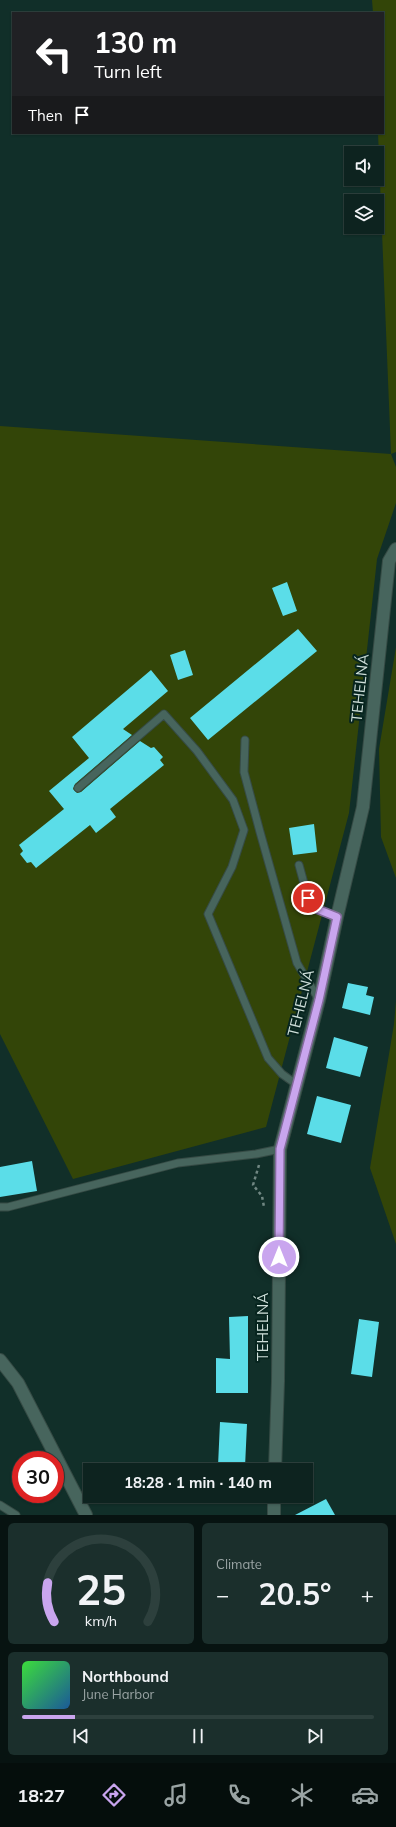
<!DOCTYPE html>
<html lang="en">
<head>
<meta charset="utf-8">
<style>
  :root { --surface:#0d231f; --page:#1b2f2c; --text:#f1f3f6; --muted:#9aa4a4; --line:#2d403d; --accent:#c9a5ee }
  body { margin:0; font-family:Mulish,sans-serif; background:var(--page); color:var(--text); height:100vh; display:flex; flex-direction:column; font-size:15px; white-space:nowrap }
  * { box-sizing:border-box; margin:0 }
  p { font-size:13px; color:var(--muted) }
  .icon { flex:none; width:22px; height:22px; fill:none; stroke:currentColor; stroke-width:2; stroke-linecap:round; stroke-linejoin:round }
  .map { position:relative; height:1515px; overflow:hidden }
  .details { display:flex; flex-direction:column; gap:8px; padding:8px; background:#071311; flex:1 }
  .details>* { flex:none }
  .guide { position:absolute; left:12px; top:12px; width:372px; height:122px; border-radius:0px; box-shadow:0 1px 3px #0004,0 0 0 1px var(--line); background:#202124; color:#fff; overflow:hidden }
  .controls { position:absolute; left:344px; top:146px; display:grid; gap:8px }
  .controls a { display:grid; place-items:center; width:40px; height:40px; border-radius:0px; background:var(--surface); box-shadow:0 1px 3px #0004,0 0 0 1px var(--line); font-size:20px }
  .speed { position:absolute; left:12px; top:1451px; display:flex; gap:8px; font-size:20px; font-weight:700; text-align:center }
  .speed>* { display:grid; place-content:center; width:52px; height:52px; border-radius:50%; background:var(--surface); box-shadow:0 1px 3px #0004,0 0 0 1px var(--line); line-height:1 }
  .speed .limit { border:6px solid #d22; background:#fff; color:#111 }
  .pin { position:absolute; display:grid; place-items:center; width:34px; height:34px; color:#fff; margin:-17px; border:2px solid #fff; border-radius:50%; box-shadow:0 1px 4px #0007 }
  .me { position:absolute; width:44px; margin:-22px; rotate:0deg; stroke-linejoin:round; filter:drop-shadow(0 0 3px #0008) }
  .turn { display:flex; align-items:center; gap:14px; height:84px; padding:0 16px; font-size:18px }
  .turn .icon { width:52px; height:52px; stroke-width:2.5 }
  .turn b { display:block; font-size:28px; line-height:34px }
  .then { display:flex; align-items:center; height:38px; padding:0 16px; background:#0003; gap:8px; font-size:15px }
  .big { font-size:30px; font-weight:700; line-height:1.1 }
  .details .widget { flex:1; display:flex; flex-direction:column; justify-content:center; gap:6px; min-width:0; padding:0 14px; border-radius:6px; background:var(--page) }
  .details .dial { align-items:center; gap:0 }
  .dial svg { height:104px; overflow:visible; fill:none; stroke:var(--line); stroke-width:7; stroke-linecap:round; text-anchor:middle }
  .dial text { fill:var(--text); stroke:none }
  .song { display:flex; align-items:center; gap:12px }
  .cover { width:48px; height:48px; border-radius:6px; background:linear-gradient(135deg,hsl(120 70% 55%),hsl(210 70% 35%)) }
  .played { height:4px; border-radius:2px; background:linear-gradient(90deg,var(--accent) 15%,var(--line) 15%) }
  .keys { display:flex; justify-content:space-around; direction:ltr }
  .heat { display:flex; justify-content:space-between; align-items:center; font-size:22px; direction:ltr }
  .details .tiles { flex:1; display:grid; gap:8px; grid-template-columns:1fr 1fr }
  .widget:last-child { grid-column:span 2 }
  .trip { position:absolute; left:83px; top:1463px; width:230px; height:40px; border-radius:0px; background:var(--surface); box-shadow:0 1px 3px #0004,0 0 0 1px var(--line); font-weight:700; line-height:40px; text-align:center }
  .tabs { display:flex; height:64px; justify-content:space-around; align-items:center; background:#050e0c; color:var(--muted) }
  .tabs .icon { width:28px; height:28px }
  .tabs .selected { color:var(--accent) }
  .tabs b { font-size:18px; color:var(--text) }
  .map>svg:first-child { display:block }
  .green { fill:#334508 }
  .building { fill:#5bdde8 }
  .lines { fill:none; stroke-linecap:round; stroke-linejoin:round }
  .service-casing { stroke:#364b45; stroke-width:9 }
  .minor-casing { stroke:#364b45; stroke-width:14 }
  .path { stroke:#708782; stroke-width:2.5; stroke-dasharray:3 3; stroke-linecap:butt }
  .service { stroke:#47655d; stroke-width:7 }
  .minor { stroke:#47655d; stroke-width:12 }
  .route-casing { stroke:#836b9b; stroke-width:10 }
  .route { stroke:#c9a5ee; stroke-width:7 }
  .labels { text-anchor:middle; stroke-width:4; stroke-linejoin:round; paint-order:stroke }
  .street-label { font-size:15px; fill:#ceded9; stroke:#07251f }
</style>
</head>
<body>
<div class="map">
<svg width="396" height="1515" viewBox="0 0 396 1515">
  <rect width="100%" height="100%" fill="#112f29"/>
  <path class="green" d="M372,0H396V452L391,454L396,467V503L377,559L349,813L266,1127L73,1179L0,1034V426L391,454L378,133H383V13H373Z
    M396,647V878L381,837L379,749Z
    M396,1001V1244L370,1168L394,1024Z"/>
  <path class="building" d="M287,582L297,611L283,616L272,588Z
    M298,629L317,651L208,740L190,718Z
    M185,650L193,675L178,680L170,655Z
    M151,670L168,691L123,729L132,735L75,784L73,789L77,793L81,792L140,741L151,748L154,747L163,757L160,760L164,765L110,809L116,817L96,833L90,825L36,868L31,862L27,863L20,854L23,851L19,845L64,809L49,791L89,758L72,737Z
    M314,824L317,852L293,855L289,828Z
    M348,983L368,987L366,995L374,997L370,1015L342,1008Z
    M334,1037L368,1047L360,1077L326,1068Z
    M317,1096L351,1105L341,1143L307,1134Z
    M32,1161L37,1191L0,1197V1167Z
    M248,1316V1393H216V1358L230,1359L229,1317Z
    M359,1319L379,1322L372,1377L351,1374Z
    M220,1422L247,1424L245,1467L218,1466Z
    M326,1499L335,1515H295Z"/>
  <g class="lines">
    <defs>
      <path id="service" d="M245,740L244,772L260,832L297,963L319,1000
        M78,788L164,714L197,751L233,800L244,830L232,867L208,914L268,1058L282,1074L296,1084
        M299,865L308,898L317,909L337,917
        M0,1207H8L178,1163L256,1154L280,1149
        M0,1505L16,1515"/>
      <path id="minor" d="M0,1360L18,1383L86,1515
        M275,1470L278,1381L280,1149L319,1000L337,917L363,807L389,561L396,549
        M274,1515V1496"/>
    </defs>
    <use href="#service" class="service-casing"/>
    <use href="#minor" class="minor-casing"/>
    <path class="path" d="M259,1165L253,1185L262,1196L264,1207"/>
    <use href="#service" class="service"/>
    <use href="#minor" class="minor"/>
  </g>
  <g class="lines">
    <defs>
      <path id="route" d="M279,1257L280,1149L319,1000L337,917L317,909L308,898"/>
    </defs>
    <use href="#route" class="route-casing"/>
    <use href="#route" class="route"/>
  </g>
  <g class="labels">
    <g class="street-label">
      <text transform="translate(360 688) rotate(-84)" y="5">TEHELNÁ</text>
      <text transform="translate(301 1003) rotate(-76)" y="5">TEHELNÁ</text>
      <text transform="translate(263 1327) rotate(-90)" y="5">TEHELNÁ</text>
    </g>
  </g>
</svg>
<div class="controls">
<a><svg class="icon" aria-label="sound" viewBox="0 0 24 24"><path d="M4 9h4l5-4v14l-5-4H4zM17 9q2 3 0 6"/></svg></a>
<a><svg class="icon" aria-label="layers" viewBox="0 0 24 24"><path d="M12 4l9 5-9 5-9-5zM3 14l9 5 9-5"/></svg></a>
</div>
<div class="speed"><div class="limit">30</div></div>
<div class="pin" style="left:308px;top:898px;background:#d93025"><svg class="icon" aria-label="arrive" viewBox="0 0 24 24"><path d="M6 21V4h12l-3 4 3 4H6"/></svg></div>
<svg class="me" style="left:279px;top:1257px" viewBox="-20 -20 40 40"><circle r="17" fill="#c9a5ee" stroke="#fff" stroke-width="3"/><path d="M0-11L8 9 0 5-8 9z" fill="#fff"/></svg>
<div class="trip">18:28 · 1 min · 140 m</div>
<div class="guide">
<div class="turn"><svg class="icon" aria-label="left" viewBox="0 0 24 24"><path d="M17 20v-9H6M10 6l-5 5 5 5"/></svg><div><b>130 m</b>Turn left</div></div>
<div class="then">Then<svg class="icon" aria-label="arrive" viewBox="0 0 24 24"><path d="M6 21V4h12l-3 4 3 4H6"/></svg></div>
</div>
</div>
<section class="details">
<div class="tiles">
<div class="widget dial"><svg viewBox="0 0 100 80">
<path d="M14 69A42 42 0 1 1 86 69"/>
<path d="M14 69A42 42 0 0 1 9 39" stroke="#c9a5ee"/>
<text x="50" y="56" font-size="32" font-weight="700">25</text>
<text x="50" y="72" font-size="11">km/h</text>
</svg></div>
<div class="widget"><p>Climate</p>
<div class="heat"><a>−</a><b class="big">20.5°</b><a>+</a></div>
</div>
<div class="widget">
<div class="song"><i class="cover"></i><div><b>Northbound</b><p>June Harbor</p></div></div>
<div class="played"></div>
<div class="keys"><svg class="icon" aria-label="previous" viewBox="0 0 24 24"><path d="M18 5L8 12l10 7zM5 5v14"/></svg><svg class="icon" aria-label="pause" viewBox="0 0 24 24"><path d="M8 5v14M16 5v14"/></svg><svg class="icon" aria-label="next" viewBox="0 0 24 24"><path d="M6 5l10 7-10 7zM19 5v14"/></svg></div>
</div>
</div>
</section>
<nav class="tabs">
<b>18:27</b>
<svg class="icon selected" aria-label="directions" viewBox="0 0 24 24"><path d="M12 3l9 9-9 9-9-9zM9 14v-3h6M13 9l2 2-2 2"/></svg>
<svg class="icon" aria-label="music" viewBox="0 0 24 24"><path d="M9 18V5l10-2v13"/><circle cx="6" cy="18" r="3"/><circle cx="16" cy="16" r="3"/></svg>
<svg class="icon" aria-label="phone" viewBox="0 0 24 24"><path d="M5 4h4l2 5-3 2q2 4 5 5l2-3 5 2v4C11 20 4 13 5 4z"/></svg>
<svg class="icon" aria-label="climate" viewBox="0 0 24 24"><path d="M12 3v18M4 7l16 10M4 17L20 7"/></svg>
<svg class="icon" aria-label="car" viewBox="0 0 24 24"><path d="M5 17H2v-5l4-1 3-4h7l3 4 3 1v5h-3M9 17h6M6 11h13"/><circle cx="7" cy="17" r="2"/><circle cx="17" cy="17" r="2"/></svg>
</nav>
</body>
</html>
